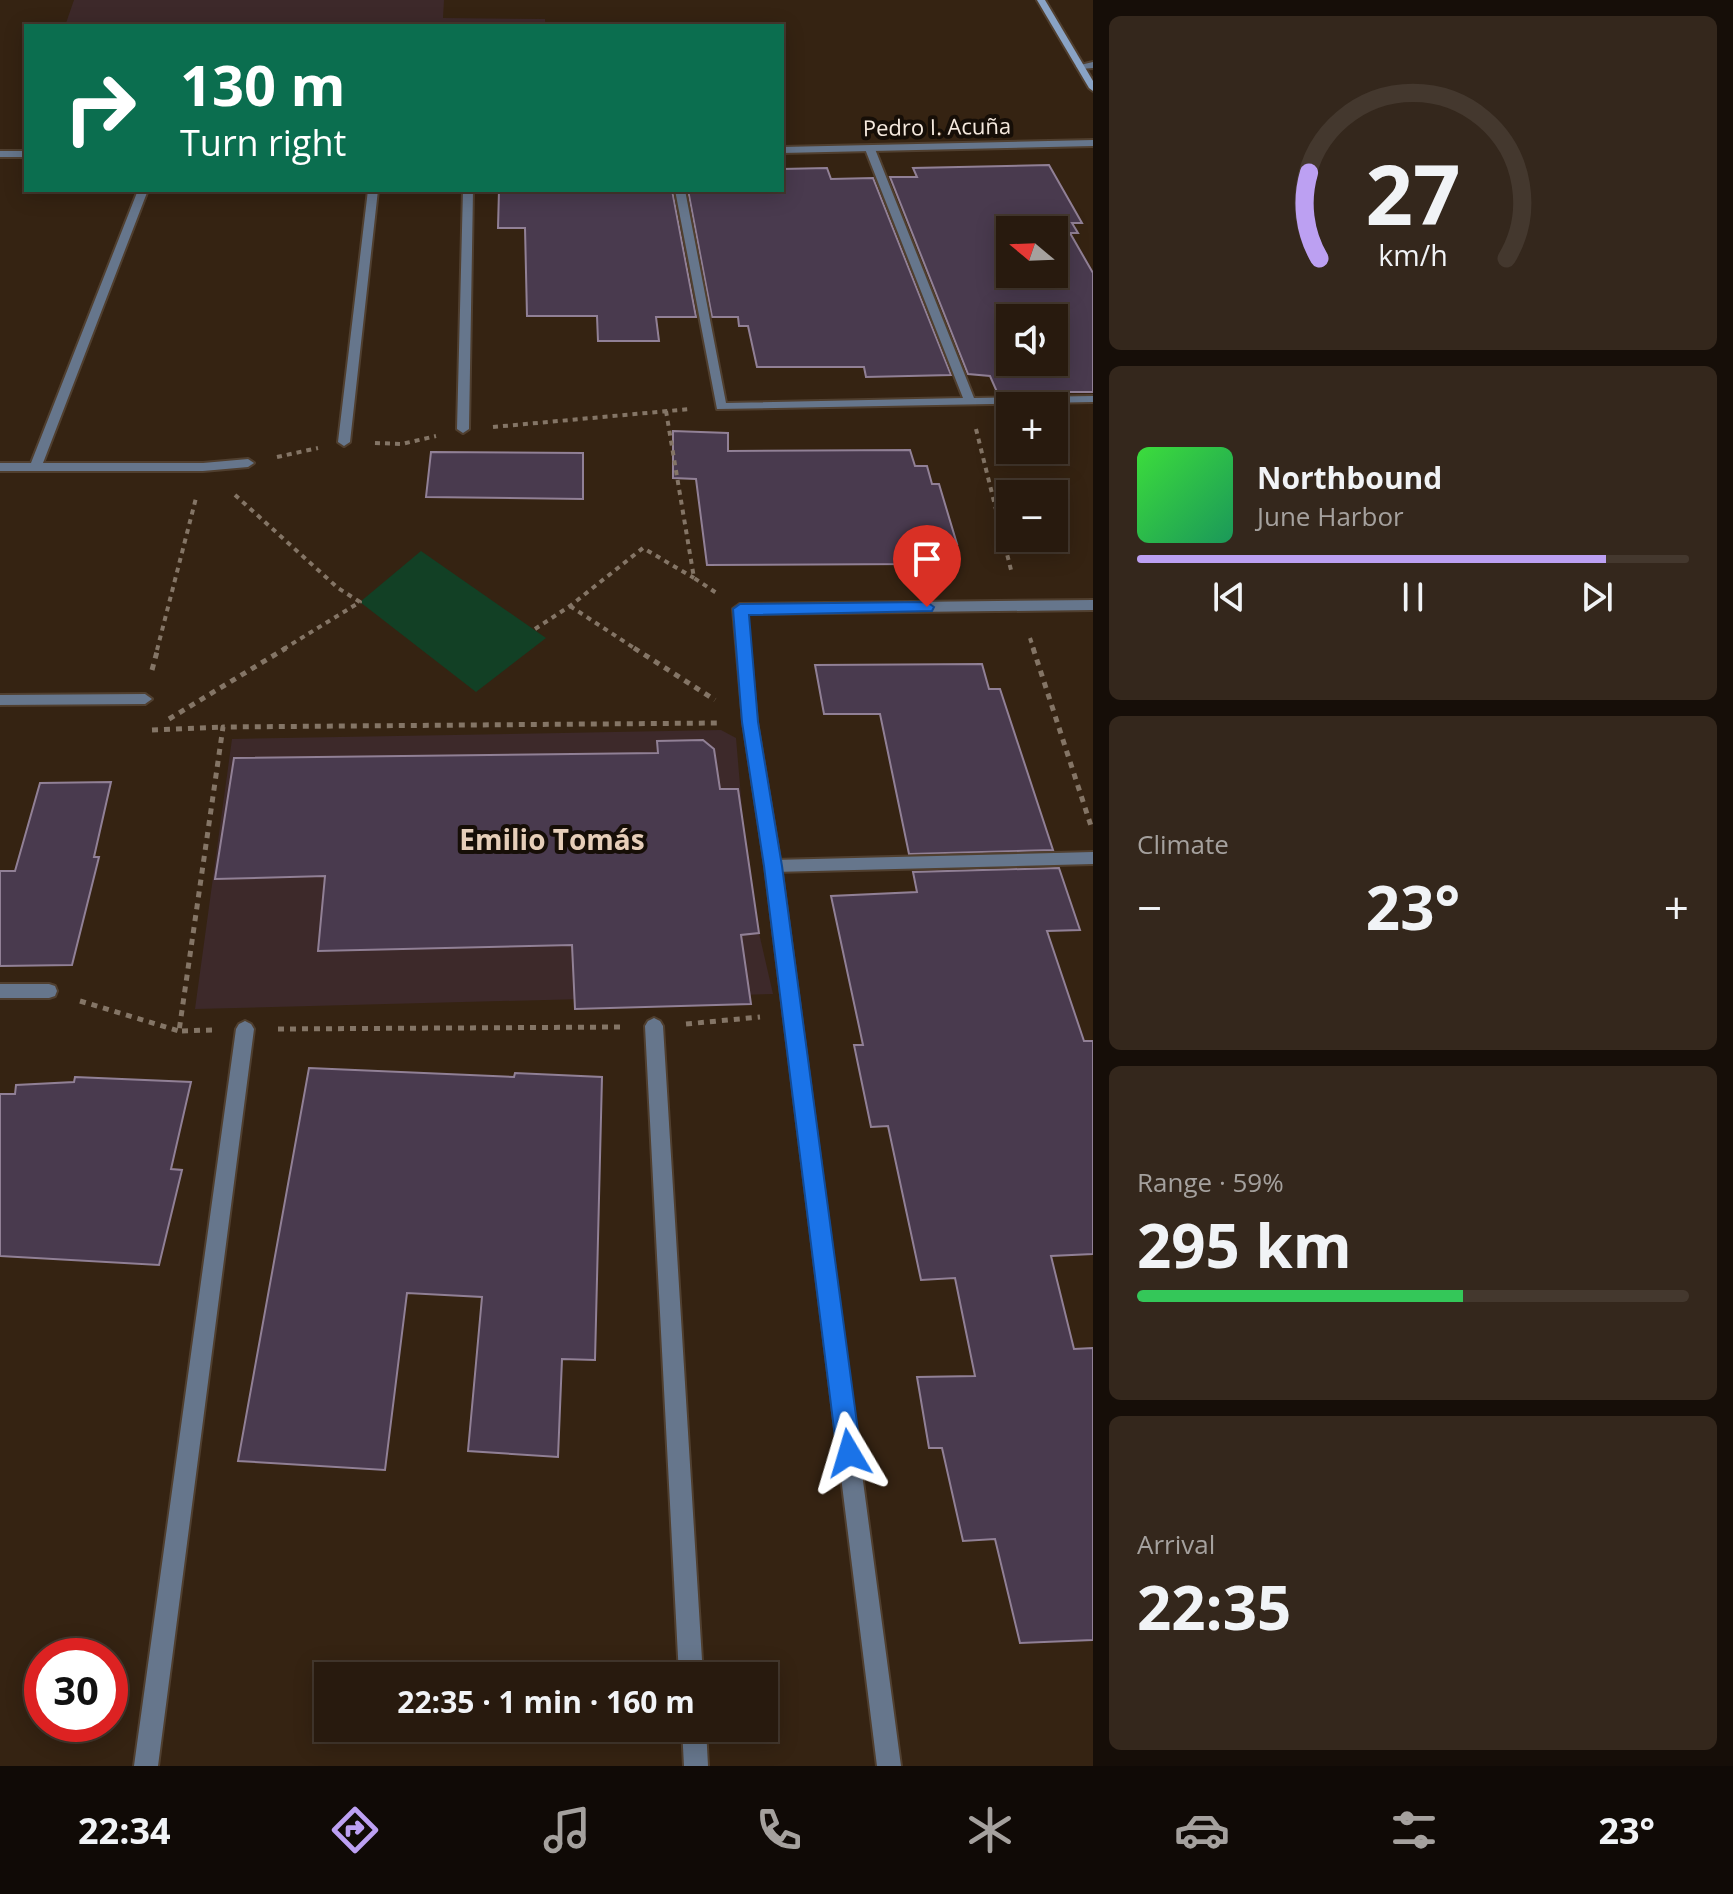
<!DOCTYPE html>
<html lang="en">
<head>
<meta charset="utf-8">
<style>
  :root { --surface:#281a0e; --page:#34271c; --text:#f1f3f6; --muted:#a5a19e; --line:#44382e; --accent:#bca0f2 }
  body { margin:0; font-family:"Open Sans",sans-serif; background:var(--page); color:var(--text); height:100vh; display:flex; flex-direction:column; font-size:30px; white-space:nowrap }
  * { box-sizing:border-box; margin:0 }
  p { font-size:26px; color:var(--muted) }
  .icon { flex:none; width:44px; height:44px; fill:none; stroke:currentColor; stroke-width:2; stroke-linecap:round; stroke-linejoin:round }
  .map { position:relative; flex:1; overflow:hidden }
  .sheet { display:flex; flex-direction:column; gap:16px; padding:16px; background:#160e08; width:640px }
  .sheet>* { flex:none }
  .hud { position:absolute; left:24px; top:24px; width:760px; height:168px; border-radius:0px; box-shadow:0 4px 20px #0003,0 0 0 2px var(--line); background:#0b6e4f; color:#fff; overflow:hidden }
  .needle { width:52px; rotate:289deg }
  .fabs { position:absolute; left:996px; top:216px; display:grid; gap:16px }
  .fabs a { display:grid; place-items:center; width:72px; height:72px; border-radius:0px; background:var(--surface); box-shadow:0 4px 20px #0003,0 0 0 2px var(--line); font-size:40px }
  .speed { position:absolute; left:24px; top:1638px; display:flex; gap:16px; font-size:40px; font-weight:700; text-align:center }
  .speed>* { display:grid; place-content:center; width:104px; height:104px; border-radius:50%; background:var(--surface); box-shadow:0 4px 20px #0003,0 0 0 2px var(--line); line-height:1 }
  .speed .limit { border:12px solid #d22; background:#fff; color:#111 }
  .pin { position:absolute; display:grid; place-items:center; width:68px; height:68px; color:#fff; margin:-82px -34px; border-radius:50% 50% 50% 0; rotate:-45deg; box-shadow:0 0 8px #0007 }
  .pin .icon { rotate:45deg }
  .me { position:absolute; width:88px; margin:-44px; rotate:353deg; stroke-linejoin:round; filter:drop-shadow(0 0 6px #0008) }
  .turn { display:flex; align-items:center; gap:28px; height:168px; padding:0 24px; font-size:36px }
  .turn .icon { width:104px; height:104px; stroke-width:2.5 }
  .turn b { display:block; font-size:56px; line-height:68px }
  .big { font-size:60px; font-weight:700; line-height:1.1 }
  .sheet .widget { flex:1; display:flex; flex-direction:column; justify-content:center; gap:12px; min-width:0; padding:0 28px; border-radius:12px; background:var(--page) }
  .sheet .dial { align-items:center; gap:0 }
  .dial svg { height:208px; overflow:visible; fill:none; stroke:var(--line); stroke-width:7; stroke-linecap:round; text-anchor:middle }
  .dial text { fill:var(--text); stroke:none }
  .song { display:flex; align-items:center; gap:24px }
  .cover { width:96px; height:96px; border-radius:12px; background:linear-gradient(135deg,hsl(120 70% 55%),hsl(150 70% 35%)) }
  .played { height:8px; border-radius:4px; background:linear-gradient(90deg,var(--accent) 85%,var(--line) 85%) }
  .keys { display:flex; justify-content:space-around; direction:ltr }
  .heat { display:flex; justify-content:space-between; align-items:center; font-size:44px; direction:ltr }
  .charge { height:12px; border-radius:6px; background:linear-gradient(90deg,#34c759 59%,var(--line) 0) }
  .trip { position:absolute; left:314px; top:1662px; width:464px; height:80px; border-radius:0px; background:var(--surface); box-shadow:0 4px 20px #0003,0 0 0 2px var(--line); font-weight:700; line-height:80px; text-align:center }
  .tab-bar { display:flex; height:128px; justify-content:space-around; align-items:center; background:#100a06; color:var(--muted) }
  .tab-bar .icon { width:56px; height:56px }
  .tab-bar .selected { color:var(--accent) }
  .tab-bar b { font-size:36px; color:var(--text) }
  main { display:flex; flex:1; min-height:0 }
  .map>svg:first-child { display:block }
  .education { fill:#3d292a }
  .green { fill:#124025 }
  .building { fill:#493a4e; stroke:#918096; stroke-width:2; fill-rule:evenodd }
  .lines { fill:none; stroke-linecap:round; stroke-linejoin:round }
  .service-casing { stroke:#503f2f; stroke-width:4 }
  .minor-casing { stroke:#503f2f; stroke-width:4 }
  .secondary-casing { stroke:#503f2f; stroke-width:4 }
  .path-far1 { stroke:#847566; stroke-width:4; stroke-dasharray:5 5; stroke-linecap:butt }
  .path { stroke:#847566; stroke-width:5; stroke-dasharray:6 6; stroke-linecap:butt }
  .service { fill:#66768c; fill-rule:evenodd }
  .minor { fill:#66768c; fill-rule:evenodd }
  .secondary { fill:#89a3c5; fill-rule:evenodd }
  .route { fill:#1a73e8; stroke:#114b97; stroke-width:2 }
  .labels { text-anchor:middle; stroke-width:8; stroke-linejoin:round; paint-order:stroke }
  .far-street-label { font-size:22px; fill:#f5e9de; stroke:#160e07 }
  .neighbourhood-label { font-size:28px; font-weight:bold; fill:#e6ceb9; stroke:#160e07 }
</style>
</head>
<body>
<main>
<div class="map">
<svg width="1093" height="1766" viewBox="0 0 1093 1766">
  <rect width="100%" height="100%" fill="#352312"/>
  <path class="education" d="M74,0H444L443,18L545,19V26H65Z
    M721,730L736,738L744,832L759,933L773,994L195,1009L232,739Z"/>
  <path class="green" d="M421,551L546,638L476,692L360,602Z"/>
  <path class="building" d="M1049,165L1082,223H1072L1078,233H1070L1093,273V392H997L990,376L968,374L890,177H917L913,168ZM1010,230H1054V274H1010ZM1010,318H1054V362H1010Z
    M827,168L831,179L873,178L951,375L866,377L864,367H757L748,326H739L738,317H712L688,190H782V169Z
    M499,190H672L696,317H656L659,341H598L597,316H527L525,228H498Z
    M673,431L728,433V451L910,450L915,466H927L932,484H939L957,544H909L915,564L707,565L696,479L673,478Z
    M431,452L583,453V499L426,497Z
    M982,664L989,689H1000L1053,850L909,854L880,714H824L815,665Z
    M703,740L714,749L720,789H738L759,933L741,935L751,1004L575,1009L572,945L318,951L325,876L215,879L234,758L658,753L657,741Z
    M111,782L94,857H99L72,965L0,966V871H15L40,783Z
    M1059,868L1080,930L1047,931L1084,1041H1093V1254L1051,1256L1074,1349L1093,1348V1640L1020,1643L995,1539L963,1541L942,1448H929L917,1377L975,1376L955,1278L921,1280L888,1126L871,1127L854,1045H863L831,896L917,892L913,872Z
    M309,1068L514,1077L515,1073L602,1077L595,1360L562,1359L558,1457L468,1451L482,1297L407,1293L385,1470L238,1461Z
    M75,1077L191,1082L171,1169L182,1170L159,1265L0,1256V1094H15L16,1085L74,1082Z"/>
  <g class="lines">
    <defs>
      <path id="service" d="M1093,62V68L1080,69L1076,66Z
        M870,146L875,149L974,398L1093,396V402L717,409L675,190H685L726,403L963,398L865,149Z
        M138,190H148L43,463H203L248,459L254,463L248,467L203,471H0V463H31Z
        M368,190H378L350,442L344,446L338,442Z
        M463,190H473L469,429L463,433L457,429Z
        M1093,852V864L773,872L767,870L765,866L767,862L773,860Z
        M0,984H49L55,986L57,991L55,996L49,998H0Z
        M245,1021L251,1024L254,1029L158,1766H134L236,1029L239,1024Z"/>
      <path id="minor" d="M1093,140V146L782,153V147Z
        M0,151H26V157H0Z
        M1093,600V610L747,614L757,722L781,866L901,1766H877L765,866L743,722L733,609L740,604Z
        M145,694L152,699L145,704L0,705V695Z
        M654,1018L660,1021L663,1026L703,1676H679L645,1026L648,1021Z
        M682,1728H706L708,1766H684Z"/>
      <path id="secondary" d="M1037,0H1045L1093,81V91L1089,88Z"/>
    </defs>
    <use href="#service" class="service-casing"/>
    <use href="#minor" class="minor-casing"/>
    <use href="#secondary" class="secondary-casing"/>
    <path class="path-far1" d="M666,411L694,578L718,594
      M493,427L690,409
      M976,429L1012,574
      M375,443L402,444L436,436
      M277,457L318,448
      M235,495L338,588L360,602L282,650
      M570,606L637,650
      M535,629L570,606L643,548L694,578
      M1030,638L1034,650
      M157,650L196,498"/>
    <path class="path" d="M634,648L715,700
      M1033,648L1091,826
      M152,670L158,648
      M169,719L286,648
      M152,730L223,727
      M80,1001L179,1031
      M686,1024L760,1017
      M278,1029L620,1027
      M212,1030L179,1031L223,727L717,723"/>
    <use href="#service" class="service"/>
    <use href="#minor" class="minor"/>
    <use href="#secondary" class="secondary"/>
  </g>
  <path class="route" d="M927,602L934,607L932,611L749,615L758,722L782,866L861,1453L857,1461L849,1465L840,1461L837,1453L764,866L742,722L733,609L740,604Z"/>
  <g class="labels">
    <g class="far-street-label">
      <text transform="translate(937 127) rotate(-1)" y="8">Pedro I. Acuña</text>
    </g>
    <g class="neighbourhood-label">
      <text x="552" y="850">Emilio Tomás</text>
    </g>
  </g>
</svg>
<div class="fabs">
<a><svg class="needle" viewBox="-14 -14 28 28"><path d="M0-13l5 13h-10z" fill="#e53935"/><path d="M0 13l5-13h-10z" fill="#a5a19e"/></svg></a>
<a><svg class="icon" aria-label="sound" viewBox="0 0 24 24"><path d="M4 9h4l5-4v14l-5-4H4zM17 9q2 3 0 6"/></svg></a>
<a>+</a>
<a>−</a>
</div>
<div class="speed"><div class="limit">30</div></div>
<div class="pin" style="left:927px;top:607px;background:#d93025"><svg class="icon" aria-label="arrive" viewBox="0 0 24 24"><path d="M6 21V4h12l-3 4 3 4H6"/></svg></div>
<svg class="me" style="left:849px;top:1453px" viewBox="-20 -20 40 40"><path d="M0-17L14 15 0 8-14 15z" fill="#1a73e8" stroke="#fff" stroke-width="4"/></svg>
<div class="trip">22:35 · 1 min · 160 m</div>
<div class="hud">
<div class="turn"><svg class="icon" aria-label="right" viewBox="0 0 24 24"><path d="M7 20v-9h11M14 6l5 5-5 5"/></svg><div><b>130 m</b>Turn right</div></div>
</div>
</div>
<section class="sheet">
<div class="widget dial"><svg viewBox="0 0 100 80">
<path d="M14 69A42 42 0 1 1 86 69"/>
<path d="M14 69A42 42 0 0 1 10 36" stroke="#bca0f2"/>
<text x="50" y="56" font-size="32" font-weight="700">27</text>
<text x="50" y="72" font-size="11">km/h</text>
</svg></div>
<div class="widget">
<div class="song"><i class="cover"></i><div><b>Northbound</b><p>June Harbor</p></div></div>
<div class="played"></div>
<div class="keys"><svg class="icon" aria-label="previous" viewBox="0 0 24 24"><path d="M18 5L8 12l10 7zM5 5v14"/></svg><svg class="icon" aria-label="pause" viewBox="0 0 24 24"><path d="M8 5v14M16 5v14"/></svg><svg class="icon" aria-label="next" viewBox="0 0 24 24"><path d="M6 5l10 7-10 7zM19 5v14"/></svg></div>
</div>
<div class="widget"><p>Climate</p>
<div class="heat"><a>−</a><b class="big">23°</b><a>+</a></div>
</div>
<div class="widget"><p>Range · 59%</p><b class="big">295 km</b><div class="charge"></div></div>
<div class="widget"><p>Arrival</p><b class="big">22:35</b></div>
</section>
</main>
<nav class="tab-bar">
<b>22:34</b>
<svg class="icon selected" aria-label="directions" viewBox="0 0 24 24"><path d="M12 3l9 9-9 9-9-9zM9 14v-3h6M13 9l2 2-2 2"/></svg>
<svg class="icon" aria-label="music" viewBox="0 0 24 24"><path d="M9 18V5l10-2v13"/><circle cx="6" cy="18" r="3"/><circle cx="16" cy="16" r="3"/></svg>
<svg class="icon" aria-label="phone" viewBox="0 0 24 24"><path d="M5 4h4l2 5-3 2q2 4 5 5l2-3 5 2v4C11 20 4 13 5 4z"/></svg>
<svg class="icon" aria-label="climate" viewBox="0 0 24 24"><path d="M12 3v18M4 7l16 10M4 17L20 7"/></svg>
<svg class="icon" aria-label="car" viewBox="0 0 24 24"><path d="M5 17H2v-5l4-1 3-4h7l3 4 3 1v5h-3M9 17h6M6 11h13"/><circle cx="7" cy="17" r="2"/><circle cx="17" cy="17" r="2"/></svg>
<svg class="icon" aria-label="filters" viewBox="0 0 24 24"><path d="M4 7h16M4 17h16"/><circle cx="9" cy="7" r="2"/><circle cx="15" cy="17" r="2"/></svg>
<b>23°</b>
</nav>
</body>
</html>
